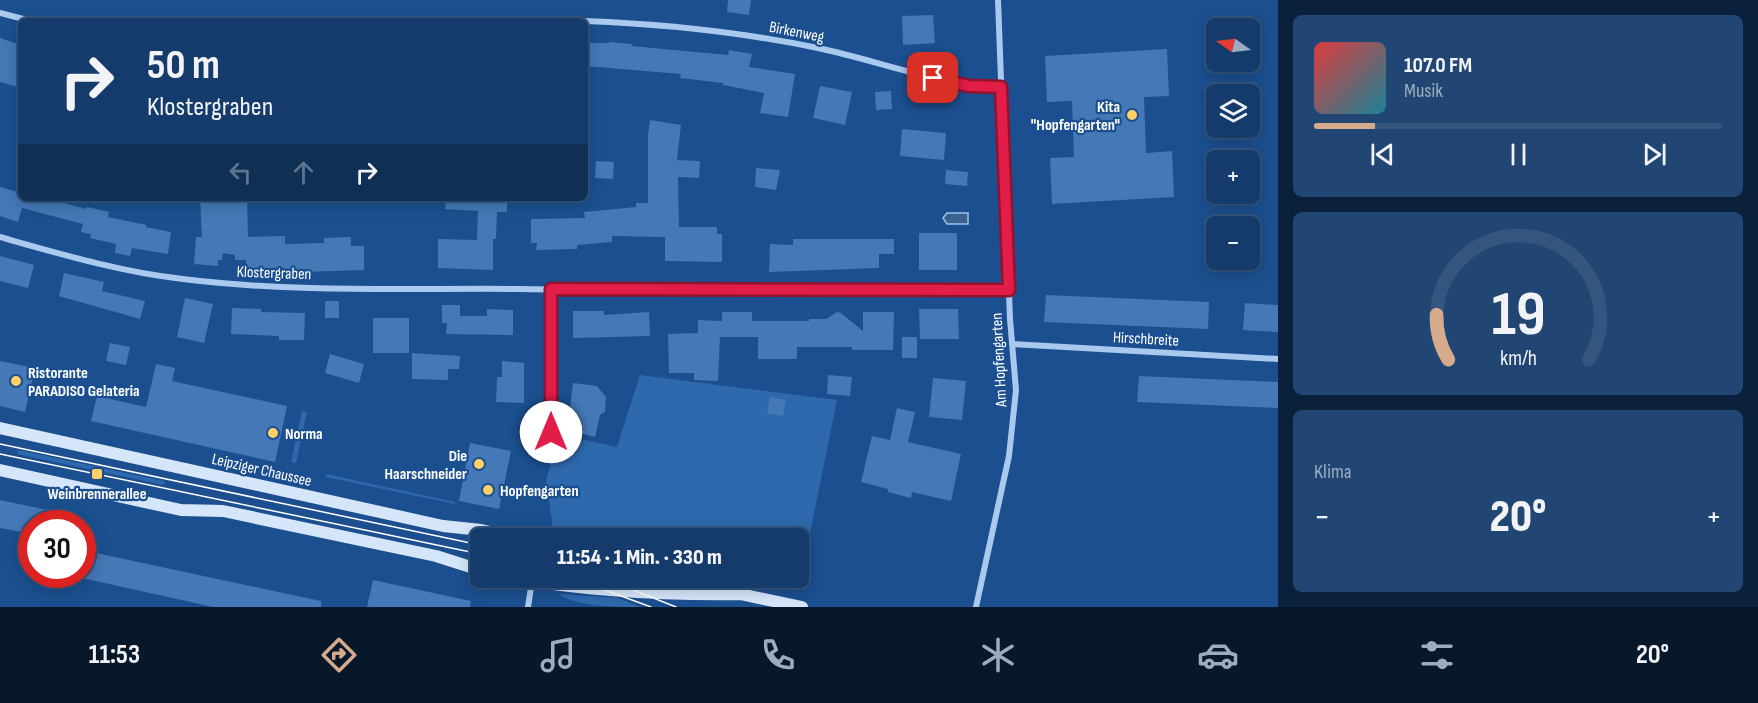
<!DOCTYPE html>
<html lang="de">
<head>
<meta charset="utf-8">
<style>
  :root { --surface:#143b6b; --page:#214673; --text:#f1f3f6; --muted:#9dadc1; --line:#33557e; --accent:#d6ab8b }
  body { margin:0; font-family:"Sofia Sans Condensed",sans-serif; background:var(--page); color:var(--text); height:100vh; display:flex; flex-direction:column; font-size:22px; white-space:nowrap }
  * { box-sizing:border-box; margin:0 }
  p { font-size:20px; color:var(--muted) }
  .icon { flex:none; width:33px; height:33px; fill:none; stroke:currentColor; stroke-width:2; stroke-linecap:round; stroke-linejoin:round }
  .map { position:relative; flex:1; overflow:hidden }
  .panel { display:flex; flex-direction:column; gap:15px; padding:15px; background:#0b203b; width:480px }
  .panel>* { flex:none }
  .banner { position:absolute; left:18px; top:18px; width:570px; height:183px; border-radius:9px; box-shadow:0 3px 15px #0003,0 0 0 2px var(--line); background:#143b6b; color:var(--text); overflow:hidden }
  .needle { width:39px; rotate:284deg }
  .fabs { position:absolute; left:1206px; top:18px; display:grid; gap:12px }
  .fabs a { display:grid; place-items:center; width:54px; height:54px; border-radius:9px; background:var(--surface); box-shadow:0 3px 15px #0003,0 0 0 2px var(--line); font-size:30px }
  .speed { position:absolute; left:18px; top:510px; display:flex; gap:12px; font-size:30px; font-weight:700; text-align:center }
  .speed>* { display:grid; place-content:center; width:78px; height:78px; border-radius:50%; background:var(--surface); box-shadow:0 3px 15px #0003,0 0 0 2px var(--line); line-height:1 }
  .speed .limit { border:9px solid #d22; background:#fff; color:#111 }
  .pin { position:absolute; display:grid; place-items:center; width:51px; height:51px; color:#fff; margin:-26px; border-radius:12px; box-shadow:0 3px 9px #0006 }
  .me { position:absolute; width:66px; margin:-33px; rotate:0deg; stroke-linejoin:round; filter:drop-shadow(0 0 4px #0008) }
  .turn { display:flex; align-items:center; gap:21px; height:126px; padding:0 30px; font-size:27px }
  .turn .icon { width:78px; height:78px; stroke-width:2.5 }
  .turn b { display:block; font-size:42px; line-height:51px }
  .lanes { display:flex; align-items:center; height:57px; padding:0 30px; background:#0003; justify-content:center; gap:30px; direction:ltr }
  .lanes .off { opacity:.35 }
  .big { font-size:45px; font-weight:800; line-height:1.1 }
  .panel .widget { flex:1; display:flex; flex-direction:column; justify-content:center; gap:9px; min-width:0; padding:0 21px; border-radius:9px; background:var(--page) }
  .panel .dial { align-items:center; gap:0 }
  .dial svg { height:156px; overflow:visible; fill:none; stroke:var(--line); stroke-width:7; stroke-linecap:round; text-anchor:middle }
  .dial text { fill:var(--text); stroke:none }
  .song { display:flex; align-items:center; gap:18px }
  .cover { width:72px; height:72px; border-radius:9px; background:linear-gradient(135deg,hsl(0 70% 55%),hsl(190 70% 35%)) }
  .played { height:6px; border-radius:3px; background:linear-gradient(90deg,var(--accent) 15%,var(--line) 15%) }
  .keys { display:flex; justify-content:space-around; direction:ltr }
  .heat { display:flex; justify-content:space-between; align-items:center; font-size:33px; direction:ltr }
  .trip { position:absolute; left:470px; top:528px; width:339px; height:60px; border-radius:9px; background:var(--surface); box-shadow:0 3px 15px #0003,0 0 0 2px var(--line); font-weight:800; line-height:60px; text-align:center }
  .dock { display:flex; height:96px; justify-content:space-around; align-items:center; background:#08182b; color:var(--muted) }
  .dock .icon { width:42px; height:42px }
  .dock .active { color:var(--accent) }
  .dock b { font-size:27px; color:var(--text) }
  main { display:flex; flex:1; min-height:0 }
  .map>svg:first-child { display:block }
  .green { fill:#2e69ad }
  .water { fill:#3c6290; stroke:#9cc4f0; stroke-width:1.5 }
  .building { fill:#4478b7 }
  .lines { fill:none; stroke-linecap:round; stroke-linejoin:round }
  .street { stroke:#a9c9ee; stroke-width:6 }
  .secondary { stroke:#d6e6fa; stroke-width:12 }
  .tram { stroke:#fff; stroke-width:1.5 }
  .route-casing { stroke:#92132f; stroke-width:15 }
  .route { stroke:#e11d48; stroke-width:10 }
  .poi-dot { fill:#ffd166; stroke:#1b4f8f; stroke-width:2 }
  .labels { text-anchor:middle; stroke-width:4.5; stroke-linejoin:round; paint-order:stroke }
  .street-label { font-size:16px; fill:#fff; stroke:#1b4f8f }
  .poi-label { font-size:16px; font-weight:bold; fill:#fff; stroke:#1b4f8f; text-anchor:start }
</style>
</head>
<body>
<main>
<div class="map">
<svg width="1278" height="607" viewBox="0 0 1278 607">
  <rect width="100%" height="100%" fill="#1b4f8f"/>
  <path class="green" d="M640,375L837,400L802,573L798,572V538H606L553,528L546,480L559,434L617,447Z
    M302,411L307,412L296,463L291,462Z
    M18,450L164,481V485L17,454Z
    M326,474L455,502V504L326,477Z
    M559,594L618,598L640,607C619,607 575,607 559,594Z"/>
  <path class="water" d="M947,213H968V224H947L943,218Z"/>
  <path class="building" d="M728,0H751L749,15L727,12Z
    M933,15L935,43L903,45L902,16Z
    M0,38L21,45V88L0,82Z
    M609,42L632,44V46L728,55L729,50L752,54L749,67L795,74L788,117L760,113L764,93L723,85V83L680,78L681,74L585,66V43H608Z
    M1167,49L1169,96L1144,97L1146,153L1172,151L1174,197L1052,204L1050,158L1074,157L1072,101L1047,102L1045,56Z
    M820,86L852,92L845,125L813,118Z
    M891,91L892,109L876,110L875,92Z
    M650,120L681,125L677,160L700,161L699,178L678,177L679,227H717V234H722V262L665,261V237L612,236V242L577,245V249L536,250L537,243H531V219L585,218L584,212L636,207V203H648V135Z
    M902,129L946,133L944,160L900,156Z
    M596,161L614,162L613,179L595,178Z
    M756,168L780,170L776,190L755,187Z
    M946,170L968,172L967,186L945,184Z
    M0,187L21,193V198H45L86,209L87,207L109,212L108,217L146,225V227L171,232L168,254L132,248L130,256L115,253L116,244L90,238L91,234L81,232L83,224L22,208L18,222L0,216Z
    M200,198H247L248,237L285,236V244L324,243V238L351,237V246H364V270L302,272V270H246V260H235V255L223,253L222,260H218V266L194,264L196,237H202Z
    M446,198H507V212H497L496,239H493V270L438,268V239L477,240L478,211L445,209Z
    M919,233H957V270H919Z
    M793,239H894V254H879V268L769,272L770,244L793,245Z
    M0,256L34,265L28,288L0,281Z
    M64,273L104,282L102,291L145,301L140,319L59,296Z
    M1046,295L1209,302L1208,329L1044,322Z
    M185,298L213,304L204,343L177,337Z
    M325,301H339V318H325Z
    M1245,303L1278,305V332L1243,330Z
    M442,305H460V316H487V309L513,310V335L446,334L447,323H442Z
    M232,308L261,309V312L305,313L304,340H279V336L231,334Z
    M919,309H958L959,339H920Z
    M573,311H604V315L649,312L650,336L573,338Z
    M722,312H752V321H809V319H826L837,312L841,313L863,331V312H894L893,350H852V347H797V359H758V337H720L718,381L694,380V373H669L668,334L698,333V320L722,321Z
    M373,318H409V353H373Z
    M902,337H917V358H902Z
    M110,343L130,347L126,365L106,361Z
    M412,353L460,356L459,369H448V380L412,379Z
    M330,354L364,364L359,383L325,373Z
    M0,361L35,368L25,412L0,406Z
    M502,361L524,363V403L496,402L497,377H502Z
    M156,364L175,368L172,381L287,406L275,462L91,421L97,396L146,407Z
    M828,375L852,377L850,396L827,394Z
    M1139,376L1278,382V408L1137,402Z
    M933,378L966,381L962,420L929,417Z
    M573,383L597,386L606,397L605,412L600,415L595,437L575,432L578,418L570,408Z
    M770,397L786,400L783,416L767,413Z
    M897,408L915,412L908,442L961,454L951,501L912,492L911,498L888,492V489L861,482L872,436L890,440Z
    M470,443L511,451L499,509L459,501Z
    M0,500L81,517L80,524H32V534L0,528Z
    M82,550L321,601V607H213L82,578Z
    M373,580L471,601L470,607H367Z"/>
  <g class="lines">
    <path class="street" d="M0,13L31,21
      M536,21H579
      M585,21C663,24 741,32 818,48C880,61 937,85 1001,87
      M0,237C60,254 121,272 183,279C294,293 409,288 520,289C683,291 846,290 1009,290
      M551,289V432
      M1013,344L1278,359
      M528,607L532,581
      M976,607L1009,456L1016,390L1010,319L998,0"/>
    <path class="secondary" d="M0,428L443,526L481,530L517,538
      M0,470L181,510L223,511L436,556L480,570
      M514,578C589,591 664,595 740,594
      M690,578L740,594L802,607"/>
    <path class="tram" d="M0,444L480,545
      M0,454L480,554
      M572,578L651,607
      M603,578L676,607"/>
  </g>
  <g class="lines">
    <defs>
      <path id="route" d="M551,432V289L1009,290L1001,87L969,86L933,78"/>
    </defs>
    <use href="#route" class="route-casing"/>
    <use href="#route" class="route"/>
  </g>
  <g class="poi-dot">
    <circle cx="1132" cy="115" r="6"/>
    <circle cx="16" cy="381" r="6"/>
    <circle cx="273" cy="433" r="6"/>
    <circle cx="479" cy="464" r="6"/>
    <rect x="91" y="468" width="12" height="12" rx="3"/>
    <circle cx="488" cy="490" r="6"/>
  </g>
  <g class="labels">
    <g class="street-label">
      <text transform="translate(797 31) rotate(11)" y="6">Birkenweg</text>
      <text transform="translate(274 272) rotate(2)" y="6">Klostergraben</text>
      <text transform="translate(1146 338) rotate(3)" y="6">Hirschbreite</text>
      <text transform="translate(998 360) rotate(-93)" y="6">Am Hopfengarten</text>
      <text transform="translate(262 469) rotate(13)" y="6">Leipziger Chaussee</text>
    </g>
    <g class="poi-label">
      <text x="1120" y="112" text-anchor="end">Kita<tspan x="1120" dy="18">"Hopfengarten"</tspan></text>
      <text x="28" y="378">Ristorante<tspan x="28" dy="18">PARADISO Gelateria</tspan></text>
      <text x="285" y="439">Norma</text>
      <text x="467" y="461" text-anchor="end">Die<tspan x="467" dy="18">Haarschneider</tspan></text>
      <text x="500" y="496">Hopfengarten</text>
      <text x="97" y="499" text-anchor="middle">Weinbrennerallee</text>
    </g>
  </g>
</svg>
<div class="fabs">
<a><svg class="needle" viewBox="-14 -14 28 28"><path d="M0-13l5 13h-10z" fill="#e53935"/><path d="M0 13l5-13h-10z" fill="#9dadc1"/></svg></a>
<a><svg class="icon" aria-label="layers" viewBox="0 0 24 24"><path d="M12 4l9 5-9 5-9-5zM3 14l9 5 9-5"/></svg></a>
<a>+</a>
<a>−</a>
</div>
<div class="speed"><div class="limit">30</div></div>
<div class="pin" style="left:933px;top:78px;background:#d93025"><svg class="icon" aria-label="arrive" viewBox="0 0 24 24"><path d="M6 21V4h12l-3 4 3 4H6"/></svg></div>
<svg class="me" style="left:551px;top:432px" viewBox="-20 -20 40 40"><circle r="19" fill="#fff"/><path d="M0-13L10 11 0 6-10 11z" fill="#e11d48"/></svg>
<div class="trip">11:54 · 1 Min. · 330 m</div>
<div class="banner">
<div class="turn"><svg class="icon" aria-label="right" viewBox="0 0 24 24"><path d="M7 20v-9h11M14 6l5 5-5 5"/></svg><div><b>50 m</b>Klostergraben</div></div>
<div class="lanes"><svg class="icon off" aria-label="left" viewBox="0 0 24 24"><path d="M17 20v-9H6M10 6l-5 5 5 5"/></svg><svg class="icon off" aria-label="ahead" viewBox="0 0 24 24"><path d="M12 20V5M6 11l6-6 6 6"/></svg><svg class="icon" aria-label="right" viewBox="0 0 24 24"><path d="M7 20v-9h11M14 6l5 5-5 5"/></svg></div>
</div>
</div>
<section class="panel">
<div class="widget">
<div class="song"><i class="cover"></i><div><b>107.0 FM</b><p>Musik</p></div></div>
<div class="played"></div>
<div class="keys"><svg class="icon" aria-label="previous" viewBox="0 0 24 24"><path d="M18 5L8 12l10 7zM5 5v14"/></svg><svg class="icon" aria-label="pause" viewBox="0 0 24 24"><path d="M8 5v14M16 5v14"/></svg><svg class="icon" aria-label="next" viewBox="0 0 24 24"><path d="M6 5l10 7-10 7zM19 5v14"/></svg></div>
</div>
<div class="widget dial"><svg viewBox="0 0 100 80">
<path d="M14 69A42 42 0 1 1 86 69"/>
<path d="M14 69A42 42 0 0 1 8 46" stroke="#d6ab8b"/>
<text x="50" y="56" font-size="32" font-weight="700">19</text>
<text x="50" y="72" font-size="11">km/h</text>
</svg></div>
<div class="widget"><p>Klima</p>
<div class="heat"><a>−</a><b class="big">20°</b><a>+</a></div>
</div>
</section>
</main>
<nav class="dock">
<b>11:53</b>
<svg class="icon active" aria-label="directions" viewBox="0 0 24 24"><path d="M12 3l9 9-9 9-9-9zM9 14v-3h6M13 9l2 2-2 2"/></svg>
<svg class="icon" aria-label="music" viewBox="0 0 24 24"><path d="M9 18V5l10-2v13"/><circle cx="6" cy="18" r="3"/><circle cx="16" cy="16" r="3"/></svg>
<svg class="icon" aria-label="phone" viewBox="0 0 24 24"><path d="M5 4h4l2 5-3 2q2 4 5 5l2-3 5 2v4C11 20 4 13 5 4z"/></svg>
<svg class="icon" aria-label="climate" viewBox="0 0 24 24"><path d="M12 3v18M4 7l16 10M4 17L20 7"/></svg>
<svg class="icon" aria-label="car" viewBox="0 0 24 24"><path d="M5 17H2v-5l4-1 3-4h7l3 4 3 1v5h-3M9 17h6M6 11h13"/><circle cx="7" cy="17" r="2"/><circle cx="17" cy="17" r="2"/></svg>
<svg class="icon" aria-label="filters" viewBox="0 0 24 24"><path d="M4 7h16M4 17h16"/><circle cx="9" cy="7" r="2"/><circle cx="15" cy="17" r="2"/></svg>
<b>20°</b>
</nav>
</body>
</html>
